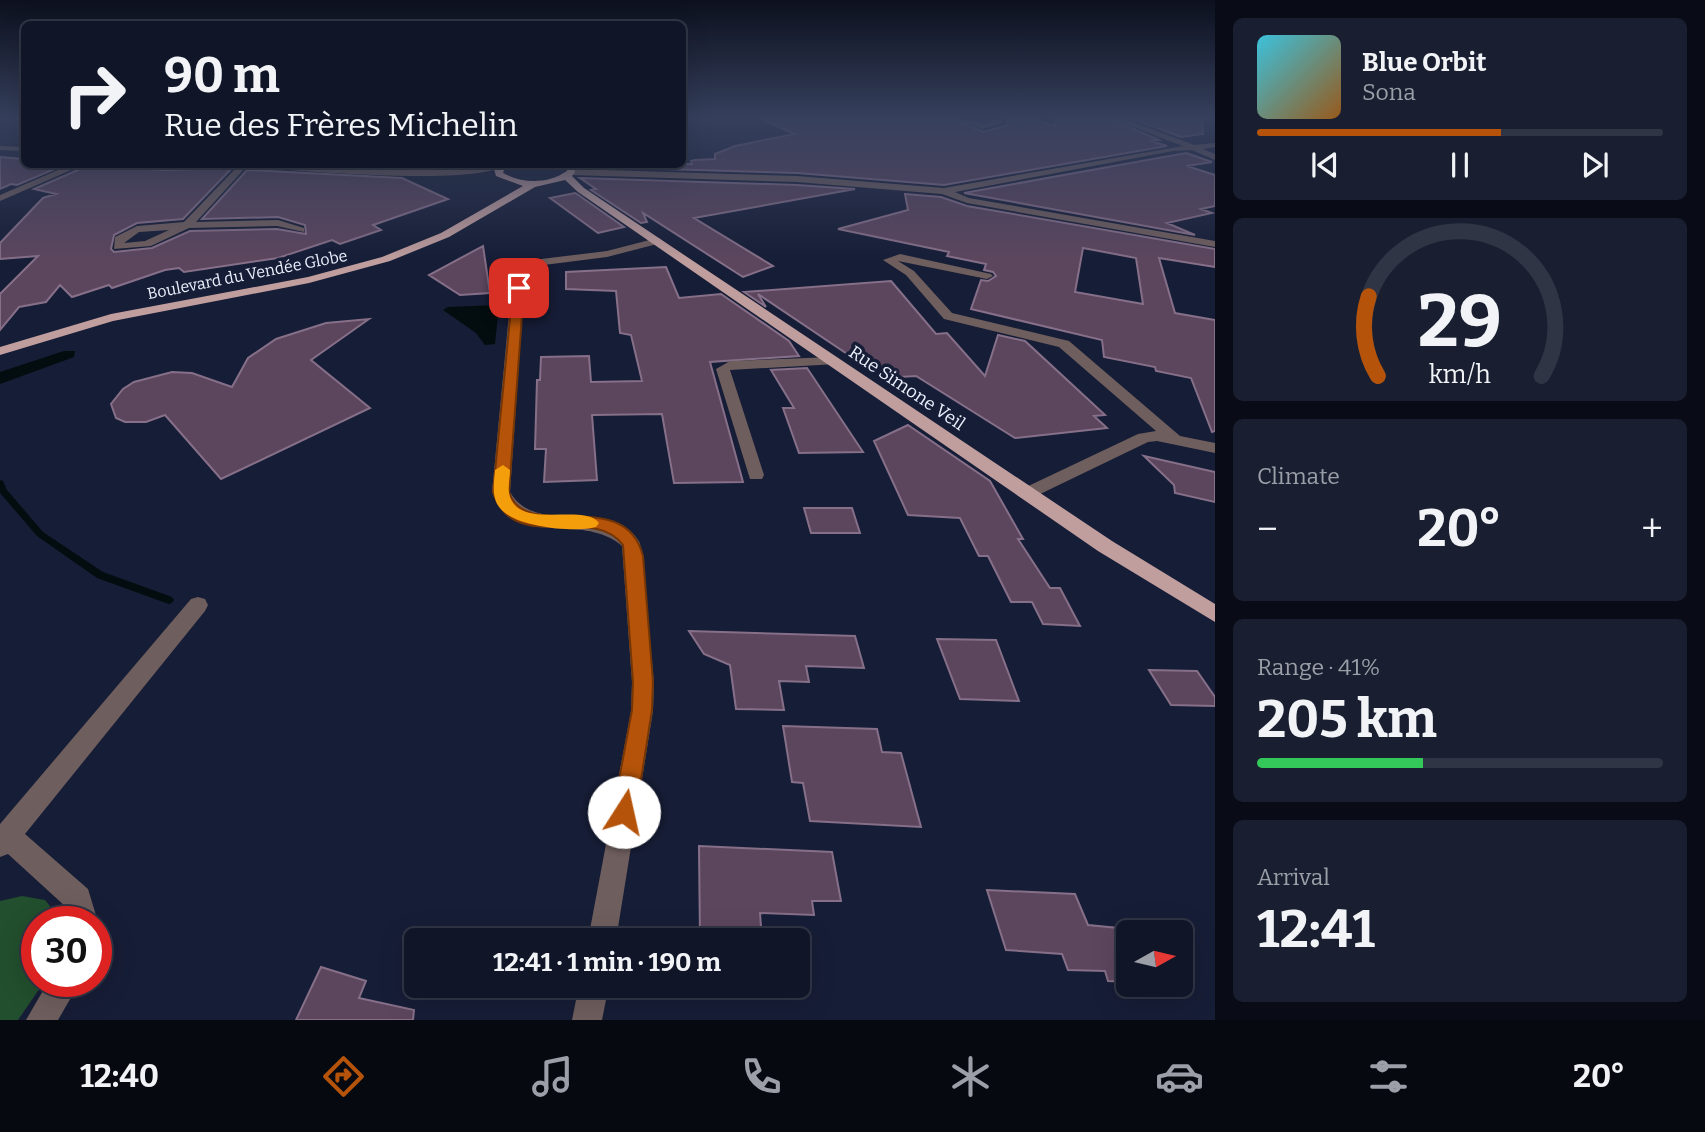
<!DOCTYPE html>
<html lang="en">
<head>
<meta charset="utf-8">
<style>
  :root { --surface:#101628; --page:#191f30; --text:#f1f3f6; --muted:#9c9fa8; --line:#303545; --accent:#b45309 }
  body { margin:0; font-family:Bitter,serif; background:var(--page); color:var(--text); height:100vh; display:flex; flex-direction:column; font-size:26px; white-space:nowrap }
  * { box-sizing:border-box; margin:0 }
  p { font-size:23px; color:var(--muted) }
  .icon { flex:none; width:38px; height:38px; fill:none; stroke:currentColor; stroke-width:2; stroke-linecap:round; stroke-linejoin:round }
  .map { position:relative; flex:1; overflow:hidden }
  .details { display:flex; flex-direction:column; gap:18px; padding:18px; background:#090c16; width:490px }
  .details>* { flex:none }
  .banner { position:absolute; left:21px; top:21px; width:665px; height:147px; border-radius:10px; box-shadow:0 7px 28px #0002,0 0 0 2px var(--line); background:#101628; color:var(--text); overflow:hidden }
  .needle { width:46px; rotate:82deg }
  .fabs { position:absolute; left:1116px; top:920px; display:grid; gap:14px }
  .fabs a { display:grid; place-items:center; width:77px; height:77px; border-radius:10px; background:var(--surface); box-shadow:0 7px 28px #0002,0 0 0 2px var(--line); font-size:35px }
  .speed { position:absolute; left:21px; top:906px; display:flex; gap:14px; font-size:35px; font-weight:700; text-align:center }
  .speed>* { display:grid; place-content:center; width:91px; height:91px; border-radius:50%; background:var(--surface); box-shadow:0 7px 28px #0002,0 0 0 2px var(--line); line-height:1 }
  .speed .limit { border:10px solid #d22; background:#fff; color:#111 }
  .pin { position:absolute; display:grid; place-items:center; width:60px; height:60px; color:#fff; margin:-30px; border-radius:14px; box-shadow:0 4px 10px #0006 }
  .me { position:absolute; width:77px; margin:-38px; rotate:10deg; stroke-linejoin:round; filter:drop-shadow(0 0 5px #0008) }
  .turn { display:flex; align-items:center; gap:24px; height:147px; padding:0 28px; font-size:32px }
  .turn .icon { width:91px; height:91px; stroke-width:2.5 }
  .turn b { display:block; font-size:49px; line-height:60px }
  .big { font-size:52px; font-weight:700; line-height:1.1 }
  .details .widget { flex:1; display:flex; flex-direction:column; justify-content:center; gap:10px; min-width:0; padding:0 24px; border-radius:10px; background:var(--page) }
  .details .dial { align-items:center; gap:0 }
  .dial svg { height:182px; overflow:visible; fill:none; stroke:var(--line); stroke-width:7; stroke-linecap:round; text-anchor:middle }
  .dial text { fill:var(--text); stroke:none }
  .song { display:flex; align-items:center; gap:21px }
  .cover { width:84px; height:84px; border-radius:10px; background:linear-gradient(135deg,hsl(190 70% 55%),hsl(30 70% 35%)) }
  .played { height:7px; border-radius:4px; background:linear-gradient(90deg,var(--accent) 60%,var(--line) 60%) }
  .keys { display:flex; justify-content:space-around; direction:ltr }
  .heat { display:flex; justify-content:space-between; align-items:center; font-size:38px; direction:ltr }
  .charge { height:10px; border-radius:5px; background:linear-gradient(90deg,#34c759 41%,var(--line) 0) }
  .trip { position:absolute; left:404px; top:928px; width:406px; height:70px; border-radius:10px; background:var(--surface); box-shadow:0 7px 28px #0002,0 0 0 2px var(--line); font-weight:700; line-height:70px; text-align:center }
  .menu { display:flex; height:112px; justify-content:space-around; align-items:center; background:#060910; color:var(--muted) }
  .menu .icon { width:49px; height:49px }
  .menu .on { color:var(--accent) }
  .menu b { font-size:32px; color:var(--text) }
  main { display:flex; flex:1; min-height:0 }
  .map>svg:first-child { display:block }
  .green { fill:#224f2d }
  .water { fill:#030d0f }
  .lines { fill:none; stroke-linecap:round; stroke-linejoin:round }
  .stream { fill:#030d0f; fill-rule:evenodd }
  .building { fill:#5c465e; stroke:#866f88; stroke-width:2; fill-rule:evenodd }
  .minor { fill:#6f5e5e; fill-rule:evenodd }
  .major { fill:#c09e9e; fill-rule:evenodd }
  .route { fill:#b45309; stroke:#753606; stroke-width:2 }
  .slow { fill:#f59e0b }
  .labels { text-anchor:middle; stroke-width:7; stroke-linejoin:round; paint-order:stroke }
  .far-street-label { font-size:16px; fill:#ebf0fd; stroke:#161d36 }
  .street-label { font-size:18px; fill:#ebf0fd; stroke:#161d36 }
</style>
</head>
<body>
<main>
<div class="map">
<svg width="1215" height="1020" viewBox="0 0 1215 1020">
  <rect width="100%" height="100%" fill="#161d36"/>
  <path class="green" d="M22,896L45,900L57,915L59,922H37V982H44L18,1020H0V901Z"/>
  <path class="water" d="M499,305L495,344L485,345L476,333L443,310L448,307Z
    M64,351H75L74,357L0,384V372Z"/>
  <g class="lines">
    <path class="stream" d="M0,480L3,481L7,490L43,532L103,572L172,597L174,600L172,603L169,604L166,603L97,578L37,536L0,493Z"/>
  </g>
  <path class="building" d="M761,119H954L983,132L1008,125L1007,119H1034L1055,126L1056,119H1110L1159,140L1151,141L1167,146L944,185L797,173L629,168L646,164H692L691,161L695,160L715,159V154L735,146L795,134Z
    M1133,119H1202L1203,134L1181,137Z
    M1186,153L1212,162L1187,166L1215,175V206L1201,209L1212,213L1167,223L1195,235L964,193Z
    M0,157L24,159V164L64,165L17,185L11,184L0,189Z
    M87,166L166,170L232,168L183,219L137,223L114,235L111,249L114,252L152,248L190,231L277,229L306,234L305,225L278,217L202,219L247,170L402,178L448,199L373,225L381,230L340,244L332,240L278,258L184,272L179,268L165,270L112,288L109,285L72,297L60,285L46,302L19,307L0,330V294L38,256L0,259V243L43,198L56,194L34,189Z
    M580,178L797,185L855,189L694,218L773,266L743,277L643,213L647,222L641,223L591,190L596,189Z
    M575,193L577,194L624,227L598,233L550,198Z
    M905,194L941,197L967,206L1215,249V267L1159,258L1175,313L1215,320V431L1212,432L1191,378L1156,371L1155,367L1104,357L1102,340L971,309L981,280L988,281L996,276L993,272L984,270L986,264L947,256L949,252L838,229L908,210ZM1083,248L1136,258L1143,304L1075,292Z
    M483,246L490,293L460,295L429,275Z
    M666,267L679,298L721,294L789,341L799,356L710,362L743,482L674,483L662,414L592,415L597,480L544,482L546,449H535L537,380H540L541,357L589,356L591,382L642,381L631,335L620,333L616,291L566,289V272Z
    M891,281L936,334L947,333L985,376L998,335L1025,341L1105,415L1094,416L1107,428L1015,438L916,376L883,378L758,294L766,307L744,292Z
    M369,319L311,360L370,408L221,479L165,415L146,422H125L116,418L111,404L123,389L134,382L172,372L192,373L232,387L248,358L276,339L326,323Z
    M807,368L863,452L799,453L783,408H794L771,370Z
    M908,425L990,481L1023,539H1018L1050,588H1060L1080,626L1043,624L1032,602H1011L988,556H979L960,518L908,515L874,441Z
    M1144,456L1215,472V502L1175,493L1174,485Z
    M804,508H852L860,533H811Z
    M689,631L855,636L864,668L806,666L809,682L779,681L784,710L736,709L730,665L704,654Z
    M937,639L996,640L1019,701L960,699Z
    M1149,670L1197,671L1215,697V706L1171,705Z
    M783,726L877,729L882,752L901,753L921,827L810,821L803,783L792,782Z
    M699,846L832,852L841,901H812L814,915L760,913L762,940H700Z
    M987,890L1075,894L1088,925L1129,929V982L1108,981L1105,971L1068,970L1062,954L1006,950Z
    M321,967L366,981L359,998L414,1010L413,1020H296Z"/>
  <g class="lines">
    <path class="minor" d="M956,119C970,119 980,125 994,122L989,119L1007,122L982,129Z
      M1112,119H1125L1194,145L1215,143V147L1203,149L1215,154V160L1192,150L1173,151L955,192L969,198L1215,241V247L967,203L942,194L797,182L571,175L567,172L571,169L797,176L944,188L1183,146Z
      M0,146L24,147V151L0,150Z
      M72,164H85L0,201V195Z
      M227,164L470,169L492,164L506,165C470,187 296,170 246,167L196,222L278,220L304,228V232L277,226L189,228L151,246L114,249L115,237L137,226L184,222L237,167ZM169,230L145,241L124,243L139,232Z
      M657,238L661,239V243L607,257L536,266L525,273L510,492C537,539 613,494 640,543L654,682L653,711L616,940H588L631,711L632,682L622,546C587,515 528,542 503,511C499,506 496,498 492,492L513,272L533,260L607,251Z
      M900,254L991,274L993,276L987,279L898,261L914,271L952,313L1069,341L1180,436L1215,443V453L1157,441L1148,442L1034,497H1022L1019,493L1022,489L1138,434L1156,431L1059,347L944,319L906,275L883,260Z
      M832,357L839,361L837,364L730,370L764,475L762,479H750L716,369L730,361Z
      M198,597L205,599L208,605L205,611L25,834L88,889L98,922L96,926V922H70L66,907L8,854L0,857V824L191,599Z
      M48,982H80L58,1020H26Z
      M579,985H609L602,1020H572Z"/>
    <path class="major" d="M497,164H506L503,173C523,184 548,184 567,171L568,165H574L575,172L572,176L584,188L1112,541L1215,604V622L1098,551L578,192L565,180L535,187L449,237L390,261L309,283L113,321L0,355V347L111,314L308,277L382,257L441,233L523,186L496,176L494,169Z"/>
  </g>
  <linearGradient id="sky" x2="0" y2="1"><stop stop-color="#0c101e"/><stop offset="0.45" stop-color="#36405d"/><stop offset="1" stop-color="#36405d" stop-opacity="0"/></linearGradient>
  <rect width="1215" height="262" fill="url(#sky)"/>
  <path class="route" d="M519,285L524,288L509,492C526,544 625,484 643,556L653,682L652,710L636,812L632,820L624,824L616,820L613,812L632,710L633,682L623,545C592,503 513,556 493,492L513,288Z"/>
  <path class="slow" d="M503,465L510,470C510,477 508,486 509,493C516,532 584,502 599,523L596,527C575,533 514,527 500,508C491,497 494,483 495,470Z"/>
  <g class="labels">
    <g class="far-street-label">
      <text transform="translate(247 274) rotate(-11)" y="6">Boulevard du Vendée Globe</text>
    </g>
    <g class="street-label">
      <text transform="translate(907 388) rotate(34)" y="6">Rue Simone Veil</text>
    </g>
  </g>
</svg>
<div class="fabs">
<a><svg class="needle" viewBox="-14 -14 28 28"><path d="M0-13l5 13h-10z" fill="#e53935"/><path d="M0 13l5-13h-10z" fill="#9c9fa8"/></svg></a>
</div>
<div class="speed"><div class="limit">30</div></div>
<div class="pin" style="left:519px;top:288px;background:#d93025"><svg class="icon" aria-label="arrive" viewBox="0 0 24 24"><path d="M6 21V4h12l-3 4 3 4H6"/></svg></div>
<svg class="me" style="left:624px;top:812px" viewBox="-20 -20 40 40"><circle r="19" fill="#fff"/><path d="M0-13L10 11 0 6-10 11z" fill="#b45309"/></svg>
<div class="trip">12:41 · 1 min · 190 m</div>
<div class="banner">
<div class="turn"><svg class="icon" aria-label="right" viewBox="0 0 24 24"><path d="M7 20v-9h11M14 6l5 5-5 5"/></svg><div><b>90 m</b>Rue des Frères Michelin</div></div>
</div>
</div>
<section class="details">
<div class="widget">
<div class="song"><i class="cover"></i><div><b>Blue Orbit</b><p>Sona</p></div></div>
<div class="played"></div>
<div class="keys"><svg class="icon" aria-label="previous" viewBox="0 0 24 24"><path d="M18 5L8 12l10 7zM5 5v14"/></svg><svg class="icon" aria-label="pause" viewBox="0 0 24 24"><path d="M8 5v14M16 5v14"/></svg><svg class="icon" aria-label="next" viewBox="0 0 24 24"><path d="M6 5l10 7-10 7zM19 5v14"/></svg></div>
</div>
<div class="widget dial"><svg viewBox="0 0 100 80">
<path d="M14 69A42 42 0 1 1 86 69"/>
<path d="M14 69A42 42 0 0 1 10 34" stroke="#b45309"/>
<text x="50" y="56" font-size="32" font-weight="700">29</text>
<text x="50" y="72" font-size="11">km/h</text>
</svg></div>
<div class="widget"><p>Climate</p>
<div class="heat"><a>−</a><b class="big">20°</b><a>+</a></div>
</div>
<div class="widget"><p>Range · 41%</p><b class="big">205 km</b><div class="charge"></div></div>
<div class="widget"><p>Arrival</p><b class="big">12:41</b></div>
</section>
</main>
<nav class="menu">
<b>12:40</b>
<svg class="icon on" aria-label="directions" viewBox="0 0 24 24"><path d="M12 3l9 9-9 9-9-9zM9 14v-3h6M13 9l2 2-2 2"/></svg>
<svg class="icon" aria-label="music" viewBox="0 0 24 24"><path d="M9 18V5l10-2v13"/><circle cx="6" cy="18" r="3"/><circle cx="16" cy="16" r="3"/></svg>
<svg class="icon" aria-label="phone" viewBox="0 0 24 24"><path d="M5 4h4l2 5-3 2q2 4 5 5l2-3 5 2v4C11 20 4 13 5 4z"/></svg>
<svg class="icon" aria-label="climate" viewBox="0 0 24 24"><path d="M12 3v18M4 7l16 10M4 17L20 7"/></svg>
<svg class="icon" aria-label="car" viewBox="0 0 24 24"><path d="M5 17H2v-5l4-1 3-4h7l3 4 3 1v5h-3M9 17h6M6 11h13"/><circle cx="7" cy="17" r="2"/><circle cx="17" cy="17" r="2"/></svg>
<svg class="icon" aria-label="filters" viewBox="0 0 24 24"><path d="M4 7h16M4 17h16"/><circle cx="9" cy="7" r="2"/><circle cx="15" cy="17" r="2"/></svg>
<b>20°</b>
</nav>
</body>
</html>
